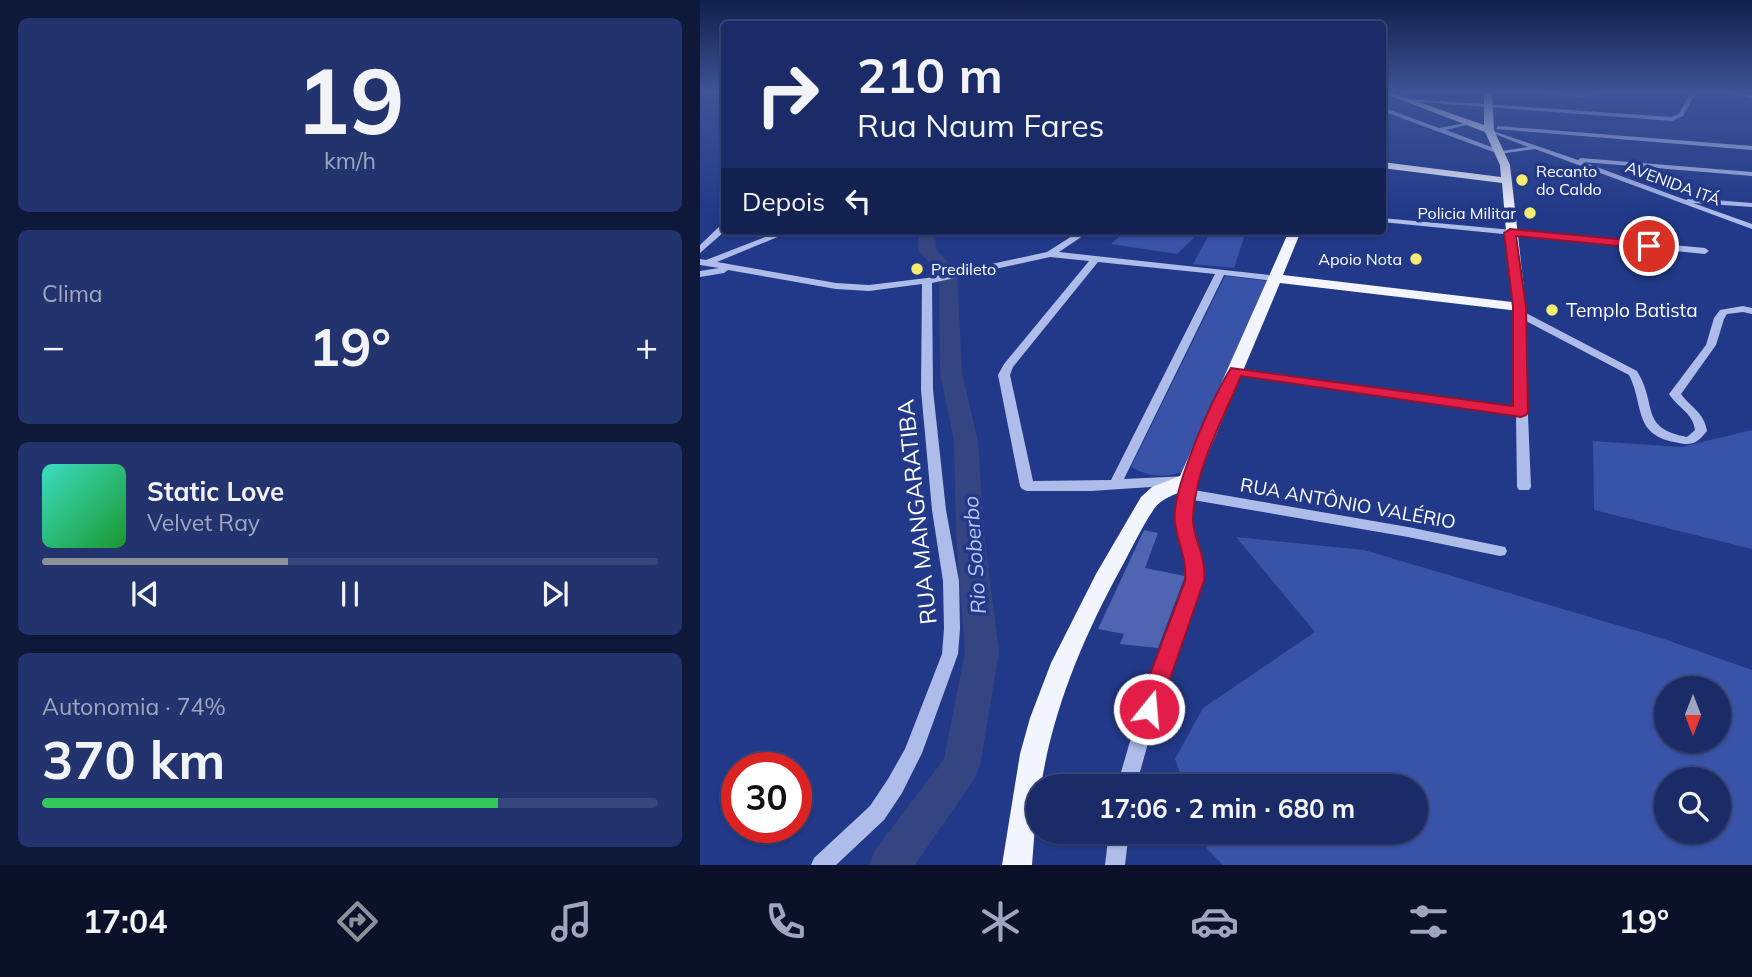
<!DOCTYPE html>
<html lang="pt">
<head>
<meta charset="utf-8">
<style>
  :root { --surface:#1a2b67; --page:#23336d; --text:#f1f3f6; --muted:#9fa7c0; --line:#38477b; --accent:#8c9099 }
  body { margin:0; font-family:Mulish,sans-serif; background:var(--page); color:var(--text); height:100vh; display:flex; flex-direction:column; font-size:26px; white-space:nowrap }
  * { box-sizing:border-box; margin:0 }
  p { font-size:23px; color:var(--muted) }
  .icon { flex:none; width:38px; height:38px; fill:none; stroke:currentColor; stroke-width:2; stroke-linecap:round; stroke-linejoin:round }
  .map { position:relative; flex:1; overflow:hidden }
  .details { display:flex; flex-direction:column; gap:18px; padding:18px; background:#0e1839; width:700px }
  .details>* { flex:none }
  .top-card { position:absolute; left:21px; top:21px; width:665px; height:214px; border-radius:7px; box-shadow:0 2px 5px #0004,0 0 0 2px var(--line); background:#1a2b67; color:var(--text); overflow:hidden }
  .needle { width:46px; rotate:180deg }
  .controls { position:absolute; left:954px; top:676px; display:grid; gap:14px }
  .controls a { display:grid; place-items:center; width:77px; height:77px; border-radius:50%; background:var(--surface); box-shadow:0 2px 5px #0004,0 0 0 2px var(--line); font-size:35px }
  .speed { position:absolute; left:21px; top:752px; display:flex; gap:14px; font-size:35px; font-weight:700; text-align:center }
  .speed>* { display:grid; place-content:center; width:91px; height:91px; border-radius:50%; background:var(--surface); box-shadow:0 2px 5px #0004,0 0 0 2px var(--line); line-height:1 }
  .speed .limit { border:10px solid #d22; background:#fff; color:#111 }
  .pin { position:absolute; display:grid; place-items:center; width:60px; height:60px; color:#fff; margin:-30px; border:4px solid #fff; border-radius:50%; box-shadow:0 2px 7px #0007 }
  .me { position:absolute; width:77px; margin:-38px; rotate:17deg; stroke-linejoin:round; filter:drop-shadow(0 0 5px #0008) }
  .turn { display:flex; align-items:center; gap:24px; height:147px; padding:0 21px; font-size:32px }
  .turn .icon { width:91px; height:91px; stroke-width:2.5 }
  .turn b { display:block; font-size:49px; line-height:60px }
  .then { display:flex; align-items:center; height:66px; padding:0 21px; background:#0003; gap:14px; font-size:26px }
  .big { font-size:52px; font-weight:700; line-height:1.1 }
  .details .tile { flex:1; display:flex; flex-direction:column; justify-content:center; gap:10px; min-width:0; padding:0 24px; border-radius:10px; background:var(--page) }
  .details .dial { align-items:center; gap:0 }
  .dial b { font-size:91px; line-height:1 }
  .song { display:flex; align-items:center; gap:21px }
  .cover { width:84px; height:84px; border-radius:10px; background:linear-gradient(135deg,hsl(170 70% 55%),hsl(130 70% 35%)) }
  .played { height:7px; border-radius:4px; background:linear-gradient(90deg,var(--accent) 40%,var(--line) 40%) }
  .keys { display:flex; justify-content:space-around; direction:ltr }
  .heat { display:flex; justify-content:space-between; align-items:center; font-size:38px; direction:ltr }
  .charge { height:10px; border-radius:5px; background:linear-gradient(90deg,#34c759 74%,var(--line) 0) }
  .trip { position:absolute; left:326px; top:774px; width:402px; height:70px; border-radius:35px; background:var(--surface); box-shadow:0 2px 5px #0004,0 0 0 2px var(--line); font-weight:700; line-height:70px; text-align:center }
  .menu { display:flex; height:112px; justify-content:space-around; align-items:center; background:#0a1129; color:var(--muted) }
  .menu .icon { width:49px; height:49px }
  .menu .active { color:var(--accent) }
  .menu b { font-size:32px; color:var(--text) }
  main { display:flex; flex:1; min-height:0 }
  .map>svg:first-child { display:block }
  .green { fill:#3953a8; fill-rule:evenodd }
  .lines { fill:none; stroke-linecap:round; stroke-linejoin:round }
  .river { fill:#344581; fill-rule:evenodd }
  .building { fill:#4f65b2 }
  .minor { fill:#aebcea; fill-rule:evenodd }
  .major { fill:#f2f4fe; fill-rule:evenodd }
  .route { fill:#e11d48; stroke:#92132f; stroke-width:2 }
  .poi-dot { fill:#f6ec70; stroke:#223989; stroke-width:2.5 }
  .labels { text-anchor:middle; stroke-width:7; stroke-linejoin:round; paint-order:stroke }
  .far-poi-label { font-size:16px; fill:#fff; stroke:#223989; text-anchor:start }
  .far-street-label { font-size:16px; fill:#fff; stroke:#223989 }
  .poi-label { font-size:19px; fill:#fff; stroke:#223989; text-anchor:start }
  .street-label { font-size:19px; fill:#fff; stroke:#223989 }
  .water-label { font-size:21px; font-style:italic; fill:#b9c7f1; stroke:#223989 }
  .near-street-label { font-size:23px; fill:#fff; stroke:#223989 }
</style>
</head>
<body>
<main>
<section class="details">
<div class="tile dial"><b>19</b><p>km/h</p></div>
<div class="tile"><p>Clima</p>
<div class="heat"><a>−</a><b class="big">19°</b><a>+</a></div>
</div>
<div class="tile">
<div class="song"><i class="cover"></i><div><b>Static Love</b><p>Velvet Ray</p></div></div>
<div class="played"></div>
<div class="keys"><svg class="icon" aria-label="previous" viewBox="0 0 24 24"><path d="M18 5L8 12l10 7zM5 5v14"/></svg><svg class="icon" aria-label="pause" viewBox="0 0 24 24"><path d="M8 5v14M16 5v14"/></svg><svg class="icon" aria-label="next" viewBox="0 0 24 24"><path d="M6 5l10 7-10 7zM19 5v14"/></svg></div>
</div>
<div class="tile"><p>Autonomia · 74%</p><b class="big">370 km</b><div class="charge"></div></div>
</section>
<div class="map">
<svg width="1052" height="865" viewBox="0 0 1052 865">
  <rect width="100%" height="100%" fill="#223989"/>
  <path class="green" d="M426,231H501L477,254L411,244Z
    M511,231H546L534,268L493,264Z
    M525,276L569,281L483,472C463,478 449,477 431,467Z
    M1052,430V549L894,510L893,441L982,447Z
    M536,537L664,550L964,639L1052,670V865H523L507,849L501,831H716V786H485L475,759L503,708L615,632ZM966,688H1018V740H966ZM966,779H1018V831H966Z"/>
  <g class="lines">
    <path class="river" d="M219,231H235L236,250L257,271L262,373L278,441L284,532L299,652L280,766L274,779L215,865H169L175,850L244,759L265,652L256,532L254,441L240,373L239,272L218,251Z"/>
  </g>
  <path class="building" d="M444,530L458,533L445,568L485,576L458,648L420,644L424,634L398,629Z"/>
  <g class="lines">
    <path class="minor" d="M847,93H898L881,97Z
      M990,93H996L983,116L972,121L707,101L710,99L971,117L979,114Z
      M1032,93L1052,94V98Z
      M682,107L739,128L771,122V124L746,130L802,151L828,147L787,131V129L878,160L881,158L1052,172V176L883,162L986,200L990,198L1052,203V207L993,203L1052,224V229L835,149L799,154L682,111Z
      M798,126L1052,146V150L796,129Z
      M682,218L1005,248L1009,251L1005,254L682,222Z
      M21,225H24L25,231L0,253V245Z
      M81,231H92L17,262L136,283L169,285L227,278L347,252L380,231H390L359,252L578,276V280L575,281L524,275L424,479L488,476L495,480L494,490L708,527L800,546L805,547L807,551L805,555L800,556L708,537L493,500L491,522L503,563V581L465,683L436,786H417L447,683L487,581L489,563L477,522L481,485L391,491H327L322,489L320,486L298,375L304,364L389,261L350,257L232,283L233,390L246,510L259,581L260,629L258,654L222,753L202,793L184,820L136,865H111L114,858L170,806L188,779L205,749L242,654L244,629L243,581L232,510L221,390L222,284L169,291L136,289L28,270L24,273L0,277V271L19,268L0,265V259L6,260ZM398,262L515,274L411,480L333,481L310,375L313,367Z
      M819,306L822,307L824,312L937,371C958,405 939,428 987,437L995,430C993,413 978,408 969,394L1006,345L1014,318L1020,310L1043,306L1052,308V314L1043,312L1027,314L1024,319L1016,345L981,394C991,408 1004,412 1007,431C996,445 991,446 974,442C933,434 944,404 929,375L824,320L831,487L829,490H819L817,487L816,415L536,374L530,371L536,368L816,408L813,313L816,307Z
      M409,831H429L425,865H405Z"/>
    <path class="major" d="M683,93H693L784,125V93H792L794,130L810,165L826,307L819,311L580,283L497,480C488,494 465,493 454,509C441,528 431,550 420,570C383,638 353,709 341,786H338L332,865H302L320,754L330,718L351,663L396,574L441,497L452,487L480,476L589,231H601L583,275L812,302L802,183L682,168V162L801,177L800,165L785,132Z"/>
  </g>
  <linearGradient id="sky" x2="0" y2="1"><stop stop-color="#131f4b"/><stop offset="0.43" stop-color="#3e5497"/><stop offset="1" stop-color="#3e5497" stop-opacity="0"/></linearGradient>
  <rect width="1052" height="214" fill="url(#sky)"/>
  <path class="route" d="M810,229L949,242L955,246L949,249L816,236L826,307L828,412L826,415L821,417L541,376C522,422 495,468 493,518C492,538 507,554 504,581L457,716L449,719L440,716L437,709L485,581C487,557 478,545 475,523C470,492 513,397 531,368L813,406V307L804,233Z"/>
  <g class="poi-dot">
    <circle cx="822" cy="180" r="7"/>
    <circle cx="830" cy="213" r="7"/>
    <circle cx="716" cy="259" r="7"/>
    <circle cx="217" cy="269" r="7"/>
    <circle cx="852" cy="310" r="7"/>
  </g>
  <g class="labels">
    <g class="far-poi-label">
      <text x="836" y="177">Recanto<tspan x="836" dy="18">do Caldo</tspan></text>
      <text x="816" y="219" text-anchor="end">Policia Militar</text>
      <text x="702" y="265" text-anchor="end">Apoio Nota</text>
      <text x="231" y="275">Predileto</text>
    </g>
    <g class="far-street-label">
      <text transform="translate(973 183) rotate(20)" y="6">AVENIDA ITÁ</text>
    </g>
    <g class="poi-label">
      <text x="866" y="317">Templo Batista</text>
    </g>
    <g class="street-label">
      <text transform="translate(648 503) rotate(10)" y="7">RUA ANTÔNIO VALÉRIO</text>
    </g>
    <g class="water-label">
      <text transform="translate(275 555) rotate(-94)" y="7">Rio Soberbo</text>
    </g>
    <g class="near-street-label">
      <text transform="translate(217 512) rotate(-96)" y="8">RUA MANGARATIBA</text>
    </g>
  </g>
</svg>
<div class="controls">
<a><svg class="needle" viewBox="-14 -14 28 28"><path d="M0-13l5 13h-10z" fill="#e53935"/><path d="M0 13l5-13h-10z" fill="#9fa7c0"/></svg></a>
<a><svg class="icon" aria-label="search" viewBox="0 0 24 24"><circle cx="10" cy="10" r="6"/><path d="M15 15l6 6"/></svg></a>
</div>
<div class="speed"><div class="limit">30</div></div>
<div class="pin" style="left:949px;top:246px;background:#d93025"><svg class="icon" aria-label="arrive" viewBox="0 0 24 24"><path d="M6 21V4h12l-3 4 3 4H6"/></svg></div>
<svg class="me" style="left:449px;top:709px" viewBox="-20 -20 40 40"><circle r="17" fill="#e11d48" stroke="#fff" stroke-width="3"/><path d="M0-11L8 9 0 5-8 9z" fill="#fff"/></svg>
<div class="trip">17:06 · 2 min · 680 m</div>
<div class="top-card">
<div class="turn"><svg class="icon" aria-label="right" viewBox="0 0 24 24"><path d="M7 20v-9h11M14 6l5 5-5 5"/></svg><div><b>210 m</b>Rua Naum Fares</div></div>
<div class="then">Depois<svg class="icon" aria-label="left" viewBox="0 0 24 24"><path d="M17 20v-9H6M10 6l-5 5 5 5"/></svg></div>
</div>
</div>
</main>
<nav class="menu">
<b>17:04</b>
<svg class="icon active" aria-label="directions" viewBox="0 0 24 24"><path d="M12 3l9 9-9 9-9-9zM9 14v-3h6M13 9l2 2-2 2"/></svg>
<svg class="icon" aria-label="music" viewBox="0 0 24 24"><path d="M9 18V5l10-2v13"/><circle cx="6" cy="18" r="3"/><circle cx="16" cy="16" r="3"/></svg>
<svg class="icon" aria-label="phone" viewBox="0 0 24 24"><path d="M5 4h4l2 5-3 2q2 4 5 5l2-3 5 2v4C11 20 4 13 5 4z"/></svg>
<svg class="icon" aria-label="climate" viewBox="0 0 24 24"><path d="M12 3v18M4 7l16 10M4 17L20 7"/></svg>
<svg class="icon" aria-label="car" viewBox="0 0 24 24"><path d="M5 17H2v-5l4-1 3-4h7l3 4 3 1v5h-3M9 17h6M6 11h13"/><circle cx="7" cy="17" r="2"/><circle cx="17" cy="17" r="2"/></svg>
<svg class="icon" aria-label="filters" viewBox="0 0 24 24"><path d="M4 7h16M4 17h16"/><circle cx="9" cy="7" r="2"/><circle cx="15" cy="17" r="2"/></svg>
<b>19°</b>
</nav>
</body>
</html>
